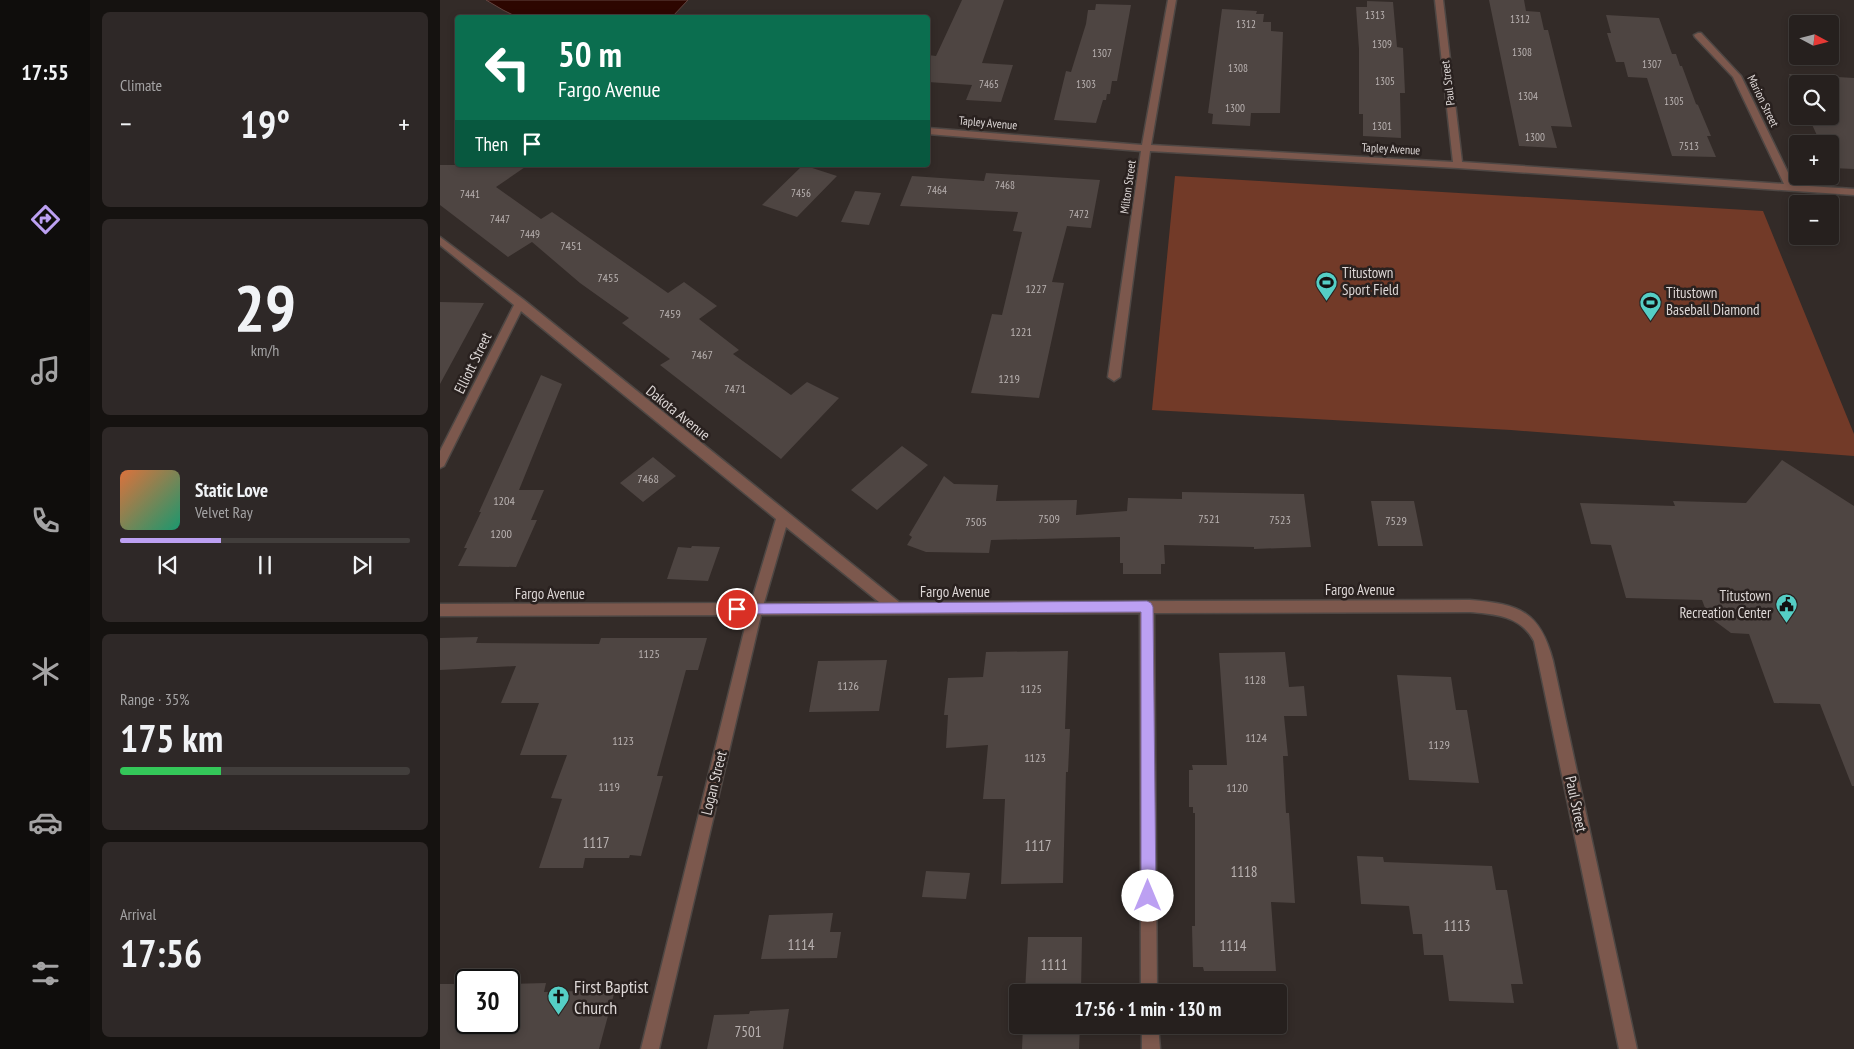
<!DOCTYPE html>
<html lang="en">
<head>
<meta charset="utf-8">
<style>
  :root { --surface:#26201e; --page:#2e2827; --text:#f1f3f6; --muted:#a4a3a4; --line:#423e3c; --accent:#bca0f2 }
  body { margin:0; font-family:"PT Sans Narrow",sans-serif; background:var(--page); color:var(--text); height:100vh; display:flex; flex-direction:column; font-size:19px; white-space:nowrap }
  * { box-sizing:border-box; margin:0 }
  p { font-size:16px; color:var(--muted) }
  .icon { flex:none; width:28px; height:28px; fill:none; stroke:currentColor; stroke-width:2; stroke-linecap:round; stroke-linejoin:round }
  .map { position:relative; flex:1; overflow:hidden }
  .side { display:flex; flex-direction:column; gap:12px; padding:12px; background:#151210; width:350px }
  .side>* { flex:none }
  .top-card { position:absolute; left:15px; top:15px; width:475px; height:152px; border-radius:5px; box-shadow:0 2px 8px #0003,0 0 0 1px var(--line); background:#0b6e4f; color:#fff; overflow:hidden }
  .needle { width:32px; rotate:97deg }
  .tools { position:absolute; left:1349px; top:15px; display:grid; gap:10px }
  .tools a { display:grid; place-items:center; width:50px; height:50px; border-radius:5px; background:var(--surface); box-shadow:0 2px 8px #0003,0 0 0 1px var(--line); font-size:25px }
  .speed { position:absolute; left:15px; top:969px; display:flex; gap:10px; font-size:25px; font-weight:700; text-align:center }
  .speed>* { display:grid; place-content:center; width:65px; height:65px; border-radius:50%; background:var(--surface); box-shadow:0 2px 8px #0003,0 0 0 1px var(--line); line-height:1 }
  .speed .limit { border:2px solid #111; border-radius:8px; background:#fff; color:#111 }
  .pin { position:absolute; display:grid; place-items:center; width:42px; height:42px; color:#fff; margin:-21px; border:2px solid #fff; border-radius:50%; box-shadow:0 1px 5px #0007 }
  .me { position:absolute; width:55px; margin:-28px; rotate:0deg; stroke-linejoin:round; filter:drop-shadow(0 0 4px #0008) }
  .turn { display:flex; align-items:center; gap:18px; height:105px; padding:0 20px; font-size:22px }
  .turn .icon { width:65px; height:65px; stroke-width:2.5 }
  .turn b { display:block; font-size:35px; line-height:42px }
  .then { display:flex; align-items:center; height:48px; padding:0 20px; background:#0003; gap:10px; font-size:19px }
  .big { font-size:38px; font-weight:700; line-height:1.1 }
  .side .tile { flex:1; display:flex; flex-direction:column; justify-content:center; gap:8px; min-width:0; padding:0 18px; border-radius:8px; background:var(--page) }
  .side .dial { align-items:center; gap:0 }
  .dial b { font-size:65px; line-height:1 }
  .song { display:flex; align-items:center; gap:15px }
  .cover { width:60px; height:60px; border-radius:8px; background:linear-gradient(135deg,hsl(20 70% 55%),hsl(160 70% 35%)) }
  .played { height:5px; border-radius:2px; background:linear-gradient(90deg,var(--accent) 35%,var(--line) 35%) }
  .keys { display:flex; justify-content:space-around; direction:ltr }
  .heat { display:flex; justify-content:space-between; align-items:center; font-size:28px; direction:ltr }
  .charge { height:8px; border-radius:4px; background:linear-gradient(90deg,#34c759 35%,var(--line) 0) }
  .trip { position:absolute; left:569px; top:984px; width:278px; height:50px; border-radius:5px; background:var(--surface); box-shadow:0 2px 8px #0003,0 0 0 1px var(--line); font-weight:700; line-height:50px; text-align:center }
  main { display:flex; flex:1; min-height:0 }
  .tab-bar { display:flex; flex-direction:column; width:90px; justify-content:space-around; align-items:center; background:#0f0d0c; color:var(--muted) }
  .tab-bar .icon { width:35px; height:35px }
  .tab-bar .current { color:var(--accent) }
  .tab-bar b { font-size:22px; color:var(--text) }
  .map>svg:first-child { display:block }
  .green { fill:#723a28 }
  .water { fill:#2d0600; stroke:#624540 }
  .building { fill:#4e4542 }
  .lines { fill:none; stroke-linecap:round; stroke-linejoin:round }
  .street-casing { stroke:#4e4744; stroke-width:3 }
  .street { fill:#7c584d; fill-rule:evenodd }
  .route { fill:#bca0f2; stroke:#7a689d }
  .labels { text-anchor:middle; stroke-width:5; stroke-linejoin:round; paint-order:stroke }
  .far-number-label { font-size:11px; fill:#b9b2b1 }
  .far-street-label { font-size:12px; fill:#ddd7d6; stroke:#29211f }
  .number-label { font-size:12px; fill:#b9b2b1 }
  .poi-label { font-size:15px; fill:#ddd7d6; stroke:#29211f; text-anchor:start }
  .street-label { font-size:15px; fill:#ddd7d6; stroke:#29211f }
  .near-number-label { font-size:15px; fill:#b9b2b1 }
  .near-poi-label { font-size:18px; fill:#ddd7d6; stroke:#29211f; text-anchor:start }
</style>
</head>
<body>
<main>
<nav class="tab-bar">
<b>17:55</b>
<svg class="icon current" aria-label="directions" viewBox="0 0 24 24"><path d="M12 3l9 9-9 9-9-9zM9 14v-3h6M13 9l2 2-2 2"/></svg>
<svg class="icon" aria-label="music" viewBox="0 0 24 24"><path d="M9 18V5l10-2v13"/><circle cx="6" cy="18" r="3"/><circle cx="16" cy="16" r="3"/></svg>
<svg class="icon" aria-label="phone" viewBox="0 0 24 24"><path d="M5 4h4l2 5-3 2q2 4 5 5l2-3 5 2v4C11 20 4 13 5 4z"/></svg>
<svg class="icon" aria-label="climate" viewBox="0 0 24 24"><path d="M12 3v18M4 7l16 10M4 17L20 7"/></svg>
<svg class="icon" aria-label="car" viewBox="0 0 24 24"><path d="M5 17H2v-5l4-1 3-4h7l3 4 3 1v5h-3M9 17h6M6 11h13"/><circle cx="7" cy="17" r="2"/><circle cx="17" cy="17" r="2"/></svg>
<svg class="icon" aria-label="filters" viewBox="0 0 24 24"><path d="M4 7h16M4 17h16"/><circle cx="9" cy="7" r="2"/><circle cx="15" cy="17" r="2"/></svg>
</nav>
<section class="side">
<div class="tile"><p>Climate</p>
<div class="heat"><a>−</a><b class="big">19°</b><a>+</a></div>
</div>
<div class="tile dial"><b>29</b><p>km/h</p></div>
<div class="tile">
<div class="song"><i class="cover"></i><div><b>Static Love</b><p>Velvet Ray</p></div></div>
<div class="played"></div>
<div class="keys"><svg class="icon" aria-label="previous" viewBox="0 0 24 24"><path d="M18 5L8 12l10 7zM5 5v14"/></svg><svg class="icon" aria-label="pause" viewBox="0 0 24 24"><path d="M8 5v14M16 5v14"/></svg><svg class="icon" aria-label="next" viewBox="0 0 24 24"><path d="M6 5l10 7-10 7zM19 5v14"/></svg></div>
</div>
<div class="tile"><p>Range · 35%</p><b class="big">175 km</b><div class="charge"></div></div>
<div class="tile"><p>Arrival</p><b class="big">17:56</b></div>
</section>
<div class="map">
<svg width="1414" height="1049" viewBox="0 0 1414 1049">
  <rect width="100%" height="100%" fill="#332b28"/>
  <path class="green" d="M735,176L1323,211L1414,434V456L1071,430L712,410Z"/>
  <path class="water" d="M46,0H248L232,17L79,18L63,10Z"/>
  <path class="building" d="M522,0H564L542,63L573,65L561,102L526,100L532,85L488,82V55L496,56Z
    M1049,0H1084L1086,11L1100,12L1104,30H1108L1132,127L1111,126L1117,148L1079,146Z
    M927,1L953,2L957,47L963,48L965,93H960L961,138L923,136V114H919V49L916,7H927Z
    M656,4L691,5L677,81H672L670,94H667L666,100H663L656,123L614,120L626,71L631,72L646,24L648,10H655Z
    M782,9L817,11L816,14H824L823,22H831V31L843,32L840,113H811L810,126L772,124L773,114L768,113Z
    M1166,15L1219,18L1232,54H1236L1240,66H1242L1256,104L1258,105L1271,136H1267L1276,157L1232,156L1207,78L1188,77L1184,62H1176L1167,33H1171Z
    M1349,74L1414,78V169L1392,168L1390,144H1381L1368,116H1390V84H1358V93Z
    M0,165H88L56,187L101,219L112,212L228,293L244,282L277,306L259,319L299,350L293,354L351,395L367,382L399,398L341,459L220,365L230,359L182,323L189,318L140,283L92,242L68,257L0,205Z
    M363,165L397,176L357,217L322,205Z
    M546,173L660,180L651,228L627,226L612,282L624,283L599,398L531,393L552,314L562,315L582,232L573,231L578,212L460,206L472,176L544,181Z
    M415,191L441,193L429,225L401,222Z
    M0,302L44,303L0,384Z
    M101,375L122,384L79,490H104L91,520H97L76,567L18,566L27,548H24L41,512H39Z
    M462,446L488,465L437,510L411,490Z
    M213,457L236,476L203,502L180,483Z
    M1342,460L1414,506V786H1412L1380,704L1334,703L1309,634L1291,633L1268,616L1262,600L1186,598L1171,545L1151,544L1140,503L1235,506L1233,501L1306,503Z
    M504,476L514,484L558,485L556,501L637,500L636,515L687,511L688,498L742,499V492L864,494L871,547L814,549V547L724,545L725,564H721V574H683V563H680V537L551,540L549,553L486,552L467,545L472,537L469,535Z
    M931,501H974L983,546H938Z
    M252,546L280,547L268,581L227,579L238,547L251,548Z
    M38,637L36,643L159,644L161,638H267L258,670H246L217,776H223L201,856L190,855L189,858H145L143,868H99L122,799L111,798L127,755H80L99,703H61L76,666L0,670V638Z
    M628,651L625,729H630L628,772H626L623,883L561,884L565,799H543L548,745L506,748L508,715H504L508,678L543,677L546,652Z
    M845,652L849,687L864,686L867,716H844L848,756H843L846,813H849L855,903L831,902L836,971H764L763,967H753L752,926H755V813H753V807H749V770H753L752,765H787L779,653Z
    M447,660L439,711L369,712L378,661Z
    M957,675L1011,677L1016,710H1027L1039,783L969,780Z
    M917,856L943,857L944,862L1052,866L1056,890H1067L1083,984H1071L1074,1003L1009,1001L1003,955H984L982,934H973L969,906L921,904Z
    M486,871L530,873L526,899L482,897Z
    M393,913L390,932H401L397,958L321,959L329,915Z
    M588,937H642L641,992H585Z
    M106,983L104,992L175,990L159,1049H0V984H26V1022H69V984Z
    M349,1009L343,1049H267L274,1015L309,1014L310,1011Z
    M583,1025H640L639,1049H582Z"/>
  <g class="lines">
    <defs>
      <path id="street" d="M728,0H736L711,145L1013,162L995,0H1003L1022,162L1344,184L1293,77L1255,37L1254,35L1258,33H1261L1301,76L1354,185L1414,189V195L1018,168L710,151L680,377L674,381L668,377L701,151L488,134V128L702,145Z
        M0,237L84,300L459,602L1030,600C1079,604 1100,611 1113,661L1197,1049H1179L1094,641C1081,616 1055,614 1030,612L714,613L717,992H701L700,613L321,615L219,1049H201L308,615L0,616V604L311,603L336,519L81,311L4,466L0,468V451L74,305L0,245ZM346,527L439,602L324,603Z
        M702,1025H718L720,1049H702Z"/>
    </defs>
    <use href="#street" class="street-casing"/>
    <use href="#street" class="street"/>
  </g>
  <path class="route" d="M707,601L711,603L713,607L716,896L714,901L708,903L703,901L701,896V612L297,614L292,613L291,609L292,605L297,604Z"/>
  <defs>
    <symbol id="stadium-pin" viewBox="-11 -11 22 30"><path d="M0 17L-7.5 6A9.5 9.5 0 1 1 7.5 6Z" fill="#55cec5" stroke="#29211f"/><path d="M0-5a6.5 5 0 1 0 0 10a6.5 5 0 1 0 0-10ZM-3.5-1.8h7v3.6h-7Z" fill="#111"/></symbol>
    <symbol id="civic-pin" viewBox="-11 -11 22 30"><path d="M0 17L-7.5 6A9.5 9.5 0 1 1 7.5 6Z" fill="#55cec5" stroke="#29211f"/><path d="M-.6-6.5H3V-4.5H.6V-3L4-1V1h2V6H-6V1h2V-1L-.6-3ZM-1.2 2.5V6h2.4V2.5Z" fill="#111"/></symbol>
    <symbol id="church-pin" viewBox="-11 -11 22 30"><path d="M0 17L-7.5 6A9.5 9.5 0 1 1 7.5 6Z" fill="#55cec5" stroke="#29211f"/><path d="M-1.2-6h2.4v3.5h3.3v2.4h-3.3V6h-2.4V-.1h-3.3v-2.4h3.3Z" fill="#111"/></symbol>
  </defs>
  <g fill-rule="evenodd">
    <use href="#stadium-pin" x="874" y="270" width="25" height="34"/>
    <use href="#stadium-pin" x="1198" y="290" width="25" height="34"/>
    <use href="#civic-pin" x="1334" y="592" width="25" height="34"/>
    <use href="#church-pin" x="106" y="984" width="25" height="34"/>
  </g>
  <g class="labels">
    <g class="far-number-label">
      <text x="935" y="19">1313</text>
      <text x="1080" y="23">1312</text>
      <text x="806" y="28">1312</text>
      <text x="942" y="48">1309</text>
      <text x="1082" y="56">1308</text>
      <text x="662" y="57">1307</text>
      <text x="1212" y="68">1307</text>
      <text x="798" y="72">1308</text>
      <text x="945" y="85">1305</text>
      <text x="549" y="88">7465</text>
      <text x="646" y="88">1303</text>
      <text x="1088" y="100">1304</text>
      <text x="1234" y="105">1305</text>
      <text x="795" y="112">1300</text>
      <text x="942" y="130">1301</text>
      <text x="1095" y="141">1300</text>
      <text x="1249" y="150">7513</text>
      <text x="565" y="189">7468</text>
      <text x="497" y="194">7464</text>
      <text x="361" y="197">7456</text>
      <text x="30" y="198">7441</text>
      <text x="639" y="218">7472</text>
      <text x="60" y="223">7447</text>
      <text x="90" y="238">7449</text>
    </g>
    <g class="far-street-label">
      <text transform="translate(1008 83) rotate(-97)" y="4">Paul Street</text>
      <text transform="translate(1323 101) rotate(64)" y="4">Marion Street</text>
      <text transform="translate(548 123) rotate(5)" y="4">Tapley Avenue</text>
      <text transform="translate(951 149) rotate(3)" y="4">Tapley Avenue</text>
      <text transform="translate(688 187) rotate(-82)" y="4">Milton Street</text>
    </g>
    <g class="number-label">
      <text x="131" y="250">7451</text>
      <text x="168" y="282">7455</text>
      <text x="596" y="293">1227</text>
      <text x="230" y="318">7459</text>
      <text x="581" y="336">1221</text>
      <text x="262" y="359">7467</text>
      <text x="569" y="383">1219</text>
      <text x="295" y="393">7471</text>
      <text x="208" y="483">7468</text>
      <text x="64" y="505">1204</text>
      <text x="609" y="523">7509</text>
      <text x="769" y="523">7521</text>
      <text x="840" y="524">7523</text>
      <text x="956" y="525">7529</text>
      <text x="536" y="526">7505</text>
      <text x="61" y="538">1200</text>
      <text x="209" y="658">1125</text>
      <text x="815" y="684">1128</text>
      <text x="408" y="690">1126</text>
      <text x="591" y="693">1125</text>
      <text x="816" y="742">1124</text>
      <text x="183" y="745">1123</text>
      <text x="999" y="749">1129</text>
      <text x="595" y="762">1123</text>
      <text x="169" y="791">1119</text>
      <text x="797" y="792">1120</text>
    </g>
    <g class="poi-label">
      <text x="902" y="278">Titustown<tspan x="902" dy="17">Sport Field</tspan></text>
      <text x="1226" y="298">Titustown<tspan x="1226" dy="17">Baseball Diamond</tspan></text>
      <text x="1331" y="601" text-anchor="end">Titustown<tspan x="1331" dy="17">Recreation Center</tspan></text>
    </g>
    <g class="street-label">
      <text transform="translate(33 363) rotate(-64)" y="5">Elliott Street</text>
      <text transform="translate(238 413) rotate(39)" y="5">Dakota Avenue</text>
      <text x="920" y="595">Fargo Avenue</text>
      <text x="515" y="597">Fargo Avenue</text>
      <text x="110" y="599">Fargo Avenue</text>
      <text transform="translate(274 783) rotate(-76)" y="5">Logan Street</text>
      <text transform="translate(1136 804) rotate(78)" y="5">Paul Street</text>
    </g>
    <g class="near-number-label">
      <text x="156" y="848">1117</text>
      <text x="598" y="851">1117</text>
      <text x="804" y="877">1118</text>
      <text x="1017" y="931">1113</text>
      <text x="361" y="950">1114</text>
      <text x="793" y="951">1114</text>
      <text x="614" y="970">1111</text>
      <text x="308" y="1037">7501</text>
    </g>
    <g class="near-poi-label">
      <text x="134" y="993">First Baptist<tspan x="134" dy="21">Church</tspan></text>
    </g>
  </g>
</svg>
<div class="tools">
<a><svg class="needle" viewBox="-14 -14 28 28"><path d="M0-13l5 13h-10z" fill="#e53935"/><path d="M0 13l5-13h-10z" fill="#a4a3a4"/></svg></a>
<a><svg class="icon" aria-label="search" viewBox="0 0 24 24"><circle cx="10" cy="10" r="6"/><path d="M15 15l6 6"/></svg></a>
<a>+</a>
<a>−</a>
</div>
<div class="speed"><div class="limit">30</div></div>
<div class="pin" style="left:297px;top:609px;background:#d93025"><svg class="icon" aria-label="arrive" viewBox="0 0 24 24"><path d="M6 21V4h12l-3 4 3 4H6"/></svg></div>
<svg class="me" style="left:708px;top:896px" viewBox="-20 -20 40 40"><circle r="19" fill="#fff"/><path d="M0-13L10 11 0 6-10 11z" fill="#bca0f2"/></svg>
<div class="trip">17:56 · 1 min · 130 m</div>
<div class="top-card">
<div class="turn"><svg class="icon" aria-label="left" viewBox="0 0 24 24"><path d="M17 20v-9H6M10 6l-5 5 5 5"/></svg><div><b>50 m</b>Fargo Avenue</div></div>
<div class="then">Then<svg class="icon" aria-label="arrive" viewBox="0 0 24 24"><path d="M6 21V4h12l-3 4 3 4H6"/></svg></div>
</div>
</div>
</main>
</body>
</html>
